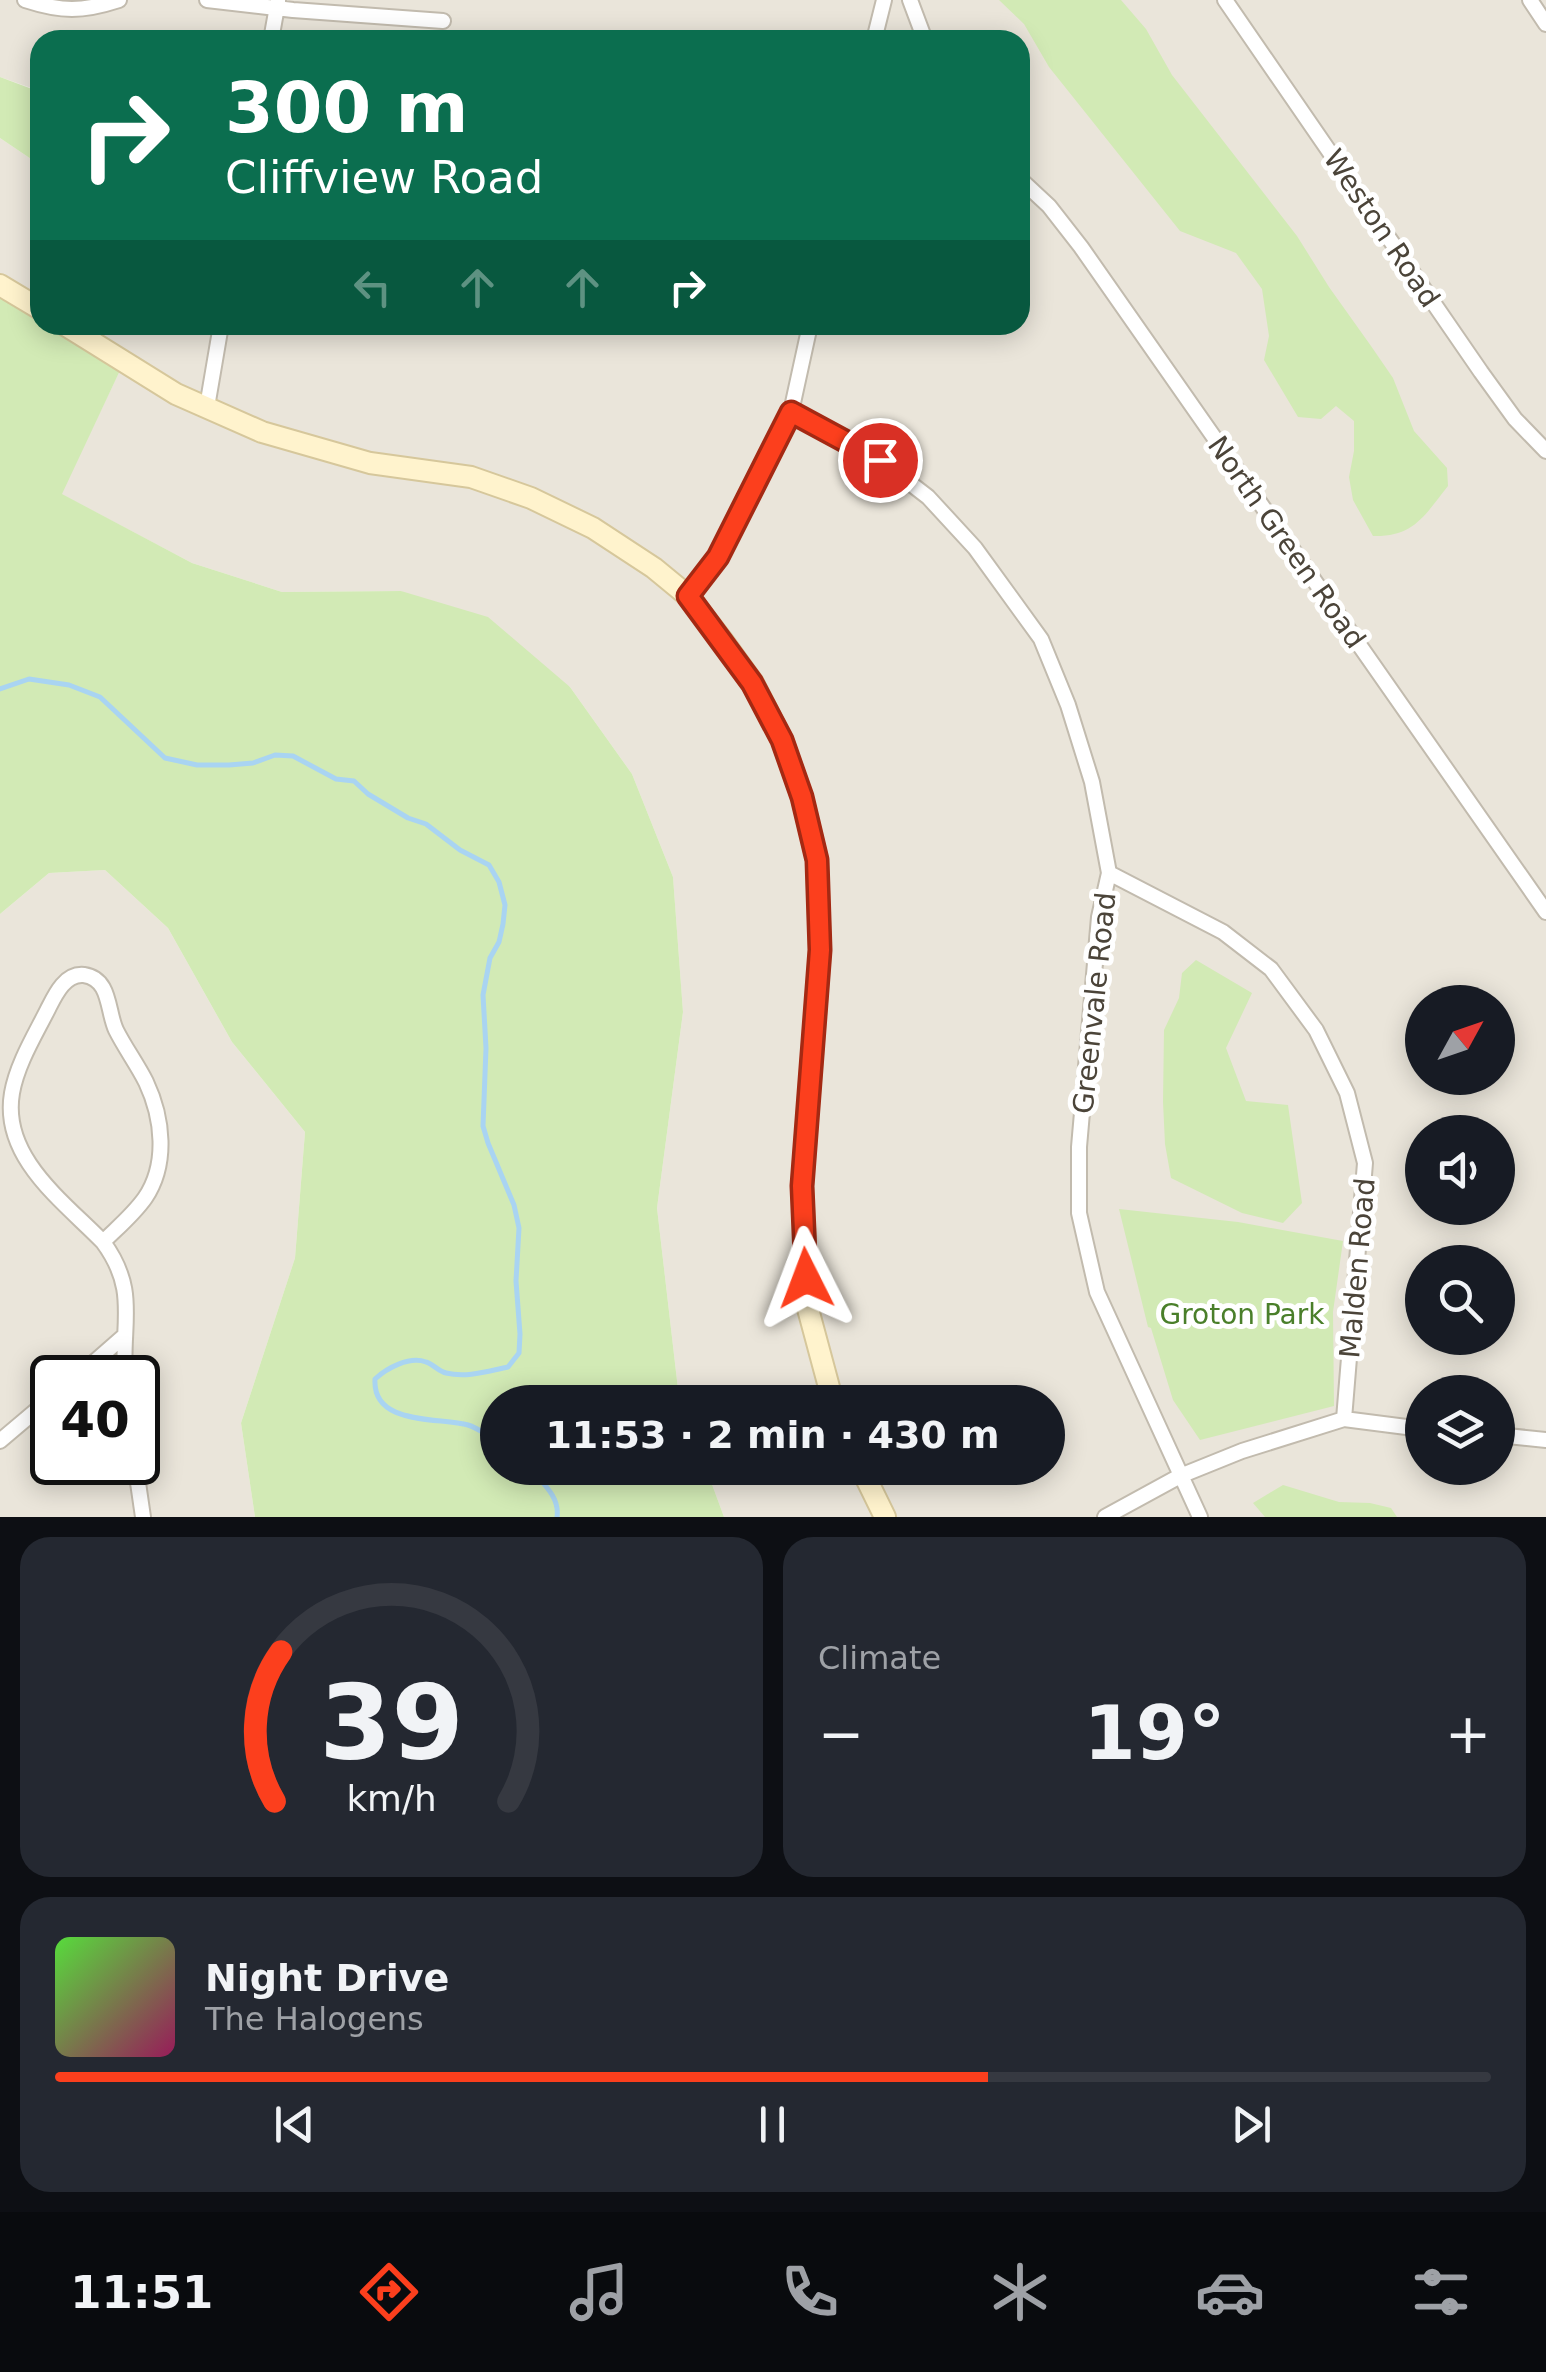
<!DOCTYPE html>
<html lang="en">
<head>
<meta charset="utf-8">
<style>
  :root { --surface:#171b24; --page:#242831; --text:#f1f3f6; --muted:#9ea1a6; --line:#363941; --accent:#fc3f1d }
  body { margin:0; font-family:"DejaVu Sans",sans-serif; background:var(--page); color:var(--text); height:100vh; display:flex; flex-direction:column; font-size:38px; white-space:nowrap }
  * { box-sizing:border-box; margin:0 }
  p { font-size:32px; color:var(--muted) }
  .icon { flex:none; width:55px; height:55px; fill:none; stroke:currentColor; stroke-width:2; stroke-linecap:round; stroke-linejoin:round }
  .map { position:relative; height:1517px; overflow:hidden }
  .details { display:flex; flex-direction:column; gap:20px; padding:20px; background:#0d0f14; flex:1 }
  .details>* { flex:none }
  .guide { position:absolute; left:30px; top:30px; width:1000px; height:305px; border-radius:30px; box-shadow:0 5px 25px #0003; background:#0b6e4f; color:#fff; overflow:hidden }
  .needle { width:65px; rotate:50deg }
  .fabs { position:absolute; left:1405px; top:985px; display:grid; gap:20px }
  .fabs a { display:grid; place-items:center; width:110px; height:110px; border-radius:50%; background:var(--surface); box-shadow:0 5px 25px #0003; font-size:50px }
  .speed { position:absolute; left:30px; top:1355px; display:flex; gap:20px; font-size:50px; font-weight:700; text-align:center }
  .speed>* { display:grid; place-content:center; width:130px; height:130px; border-radius:50%; background:var(--surface); box-shadow:0 5px 25px #0003; line-height:1 }
  .speed .limit { border:5px solid #111; border-radius:15px; background:#fff; color:#111 }
  .pin { position:absolute; display:grid; place-items:center; width:85px; height:85px; color:#fff; margin:-42px; border:5px solid #fff; border-radius:50%; box-shadow:0 2px 10px #0007 }
  .me { position:absolute; width:110px; margin:-55px; rotate:357deg; stroke-linejoin:round; filter:drop-shadow(0 0 8px #0008) }
  .turn { display:flex; align-items:center; gap:35px; height:210px; padding:0 30px; font-size:45px }
  .turn .icon { width:130px; height:130px; stroke-width:2.5 }
  .turn b { display:block; font-size:70px; line-height:85px }
  .lanes { display:flex; align-items:center; height:95px; padding:0 30px; background:#0003; justify-content:center; gap:50px; direction:ltr }
  .lanes .off { opacity:.35 }
  .big { font-size:75px; font-weight:700; line-height:1.1 }
  .details .card { flex:1; display:flex; flex-direction:column; justify-content:center; gap:15px; min-width:0; padding:0 35px; border-radius:30px; background:var(--page) }
  .details .dial { align-items:center; gap:0 }
  .dial svg { height:260px; overflow:visible; fill:none; stroke:var(--line); stroke-width:7; stroke-linecap:round; text-anchor:middle }
  .dial text { fill:var(--text); stroke:none }
  .song { display:flex; align-items:center; gap:30px }
  .cover { width:120px; height:120px; border-radius:15px; background:linear-gradient(135deg,hsl(110 70% 55%),hsl(330 70% 35%)) }
  .played { height:10px; border-radius:5px; background:linear-gradient(90deg,var(--accent) 65%,var(--line) 65%) }
  .keys { display:flex; justify-content:space-around; direction:ltr }
  .heat { display:flex; justify-content:space-between; align-items:center; font-size:55px; direction:ltr }
  .details .tiles { flex:1; display:grid; gap:20px; grid-template-columns:1fr 1fr }
  .card:last-child { grid-column:span 2 }
  .trip { position:absolute; left:480px; top:1385px; width:585px; height:100px; border-radius:50px; background:var(--surface); box-shadow:0 5px 25px #0003; font-weight:700; line-height:100px; text-align:center }
  .tabs { display:flex; height:160px; justify-content:space-around; align-items:center; background:#090b0e; color:var(--muted) }
  .tabs .icon { width:70px; height:70px }
  .tabs .current { color:var(--accent) }
  .tabs b { font-size:45px; color:var(--text) }
  .map>svg:first-child { display:block }
  .residential { fill:#eae5da; fill-rule:evenodd }
  .green { fill:#d2eab5 }
  .lines { fill:none; stroke-linecap:round; stroke-linejoin:round }
  .stream { stroke:#a9d4f2; stroke-width:5 }
  .street-casing { stroke:#c2bbae; stroke-width:18 }
  .secondary-casing { stroke:#d6c79b; stroke-width:24 }
  .street { stroke:#fff; stroke-width:14 }
  .secondary { stroke:#fff3cd; stroke-width:20 }
  .route-casing { stroke:#a42913; stroke-width:25 }
  .route { stroke:#fc3f1d; stroke-width:18 }
  .labels { text-anchor:middle; stroke-width:10; stroke-linejoin:round; paint-order:stroke }
  .street-label { font-size:28px; fill:#4b4439; stroke:#fff }
  .park-label { font-size:28px; fill:#4a7f2a; stroke:#fff }
</style>
</head>
<body>
<div class="map">
<svg width="1546" height="1517" viewBox="0 0 1546 1517">
  <rect width="100%" height="100%" fill="#f6f3ec"/>
  <path class="residential" d="M0,0H1546V1517H724L706,1468H1048V1402H682L678,1389L657,1208L683,1012L673,877L632,774L570,687L401,591L282,592L192,563L61,494L124,362L65,325H1020V40H40V91L0,77ZM1422,1002H1498V1078H1422ZM1422,1132H1498V1208H1422ZM1422,1262H1498V1338H1422ZM1422,1392H1498V1468H1422Z
    M0,138L40,165V309L0,285Z
    M105,870L168,928L232,1042L305,1132L295,1258L241,1423L255,1517H0V914L49,873ZM52,1378H138V1462H52Z"/>
  <path class="green" d="M999,0H1121L1146,29L1172,75L1297,236L1329,287L1371,346L1393,378L1414,431L1447,468L1448,486C1424,516 1414,537 1373,536L1353,500L1349,477L1354,451V421L1336,406L1321,419L1298,417L1264,360L1269,336L1262,289L1236,253L1180,231L1049,67L1024,24Z
    M0,77L40,92V165L0,138Z
    M0,285L40,309V325H65L124,362L62,494L192,563L282,592L401,591L488,617L570,687L632,774L673,877L683,1012L657,1208L678,1389L682,1402H498V1468H706L724,1517H255L241,1423L295,1258L305,1132L232,1042L168,928L105,870L49,873L0,914Z
    M1196,960L1252,993L1226,1048L1246,1101L1288,1105L1302,1203L1283,1223L1242,1213L1171,1178L1165,1144L1163,1102L1164,1030L1179,998L1182,973Z
    M1119,1209L1238,1222L1343,1241L1333,1312L1334,1406L1200,1440L1173,1400L1151,1328L1148,1327Z
    M1283,1485L1339,1502L1370,1503L1391,1508L1397,1517H1265L1253,1503Z"/>
  <g class="lines">
    <path class="stream" d="M0,689L29,679L69,685L100,697L165,758L197,765H229L253,763L275,755L293,756L336,779L354,781L368,794L408,818L426,824L460,850L489,865L499,882L505,905L503,924L499,942L490,958L483,995L486,1048L483,1126L488,1143L514,1205L519,1228L516,1281L520,1334L519,1353L508,1367C488,1371 467,1378 446,1373C438,1371 433,1364 426,1362C409,1356 387,1368 375,1379C372,1426 439,1417 468,1425C478,1428 488,1436 498,1441
      M530,1468C542,1483 560,1496 557,1517"/>
    <defs>
      <path id="street" d="M25,0C62,12 82,12 119,0
        M207,0L293,10L443,21
        M910,0L925,40
        M1225,0L1481,372L1515,419L1546,451
        M1530,0L1546,24
        M271,40L278,1
        M874,40L884,0
        M1020,179L1049,206L1081,247L1546,912
        M207,407L221,325
        M791,412L880,460L928,497L975,548L1041,639L1068,705L1092,782L1109,873L1099,917L1079,1147V1213L1097,1292L1200,1517
        M688,596L718,557L791,412L810,325
        M1109,873L1223,932L1271,969L1316,1030L1347,1093L1365,1163L1344,1419
        M103,1242C63,1201 1,1157 12,1093C17,1064 35,1035 48,1009C55,995 65,973 84,975C111,979 107,1011 116,1030C125,1048 137,1064 146,1082C163,1118 168,1164 145,1198C133,1215 117,1228 103,1242C139,1291 121,1322 125,1378
        M76,1378L124,1336
        M1498,1435L1546,1440
        M0,1441L52,1397
        M135,1462L143,1517
        M1105,1517L1180,1476L1242,1451L1344,1419L1422,1429"/>
      <path id="secondary" d="M0,285L40,309
        M65,325L176,394L262,432L370,463L471,477L531,498L593,528L654,568L688,596L722,640L753,683L782,740L802,797L817,860L820,951L802,1186L808,1309L833,1402
        M861,1468L885,1517"/>
    </defs>
    <use href="#street" class="street-casing"/>
    <use href="#secondary" class="secondary-casing"/>
    <use href="#street" class="street"/>
    <use href="#secondary" class="secondary"/>
  </g>
  <g class="lines">
    <defs>
      <path id="route" d="M806,1278L802,1186L820,950L817,860L802,797L782,740L752,683L688,596L718,557L791,412L880,460"/>
    </defs>
    <use href="#route" class="route-casing"/>
    <use href="#route" class="route"/>
  </g>
  <g class="labels">
    <g class="street-label">
      <text transform="translate(1382 228) rotate(56)" y="10">Weston Road</text>
      <text transform="translate(1287 542) rotate(55)" y="10">North Green Road</text>
      <text transform="translate(1094 1003) rotate(-84)" y="10">Greenvale Road</text>
      <text transform="translate(1357 1268) rotate(-85)" y="10">Malden Road</text>
    </g>
    <g class="park-label">
      <text x="1242" y="1324">Groton Park</text>
    </g>
  </g>
</svg>
<div class="fabs">
<a><svg class="needle" viewBox="-14 -14 28 28"><path d="M0-13l5 13h-10z" fill="#e53935"/><path d="M0 13l5-13h-10z" fill="#9ea1a6"/></svg></a>
<a><svg class="icon" aria-label="sound" viewBox="0 0 24 24"><path d="M4 9h4l5-4v14l-5-4H4zM17 9q2 3 0 6"/></svg></a>
<a><svg class="icon" aria-label="search" viewBox="0 0 24 24"><circle cx="10" cy="10" r="6"/><path d="M15 15l6 6"/></svg></a>
<a><svg class="icon" aria-label="layers" viewBox="0 0 24 24"><path d="M12 4l9 5-9 5-9-5zM3 14l9 5 9-5"/></svg></a>
</div>
<div class="speed"><div class="limit">40</div></div>
<div class="pin" style="left:880px;top:460px;background:#d93025"><svg class="icon" aria-label="arrive" viewBox="0 0 24 24"><path d="M6 21V4h12l-3 4 3 4H6"/></svg></div>
<svg class="me" style="left:806px;top:1278px" viewBox="-20 -20 40 40"><path d="M0-17L14 15 0 8-14 15z" fill="#fc3f1d" stroke="#fff" stroke-width="4"/></svg>
<div class="trip">11:53 · 2 min · 430 m</div>
<div class="guide">
<div class="turn"><svg class="icon" aria-label="right" viewBox="0 0 24 24"><path d="M7 20v-9h11M14 6l5 5-5 5"/></svg><div><b>300 m</b>Cliffview Road</div></div>
<div class="lanes"><svg class="icon off" aria-label="left" viewBox="0 0 24 24"><path d="M17 20v-9H6M10 6l-5 5 5 5"/></svg><svg class="icon off" aria-label="ahead" viewBox="0 0 24 24"><path d="M12 20V5M6 11l6-6 6 6"/></svg><svg class="icon off" aria-label="ahead" viewBox="0 0 24 24"><path d="M12 20V5M6 11l6-6 6 6"/></svg><svg class="icon" aria-label="right" viewBox="0 0 24 24"><path d="M7 20v-9h11M14 6l5 5-5 5"/></svg></div>
</div>
</div>
<section class="details">
<div class="tiles">
<div class="card dial"><svg viewBox="0 0 100 80">
<path d="M14 69A42 42 0 1 1 86 69"/>
<path d="M14 69A42 42 0 0 1 16 23" stroke="#fc3f1d"/>
<text x="50" y="56" font-size="32" font-weight="700">39</text>
<text x="50" y="72" font-size="11">km/h</text>
</svg></div>
<div class="card"><p>Climate</p>
<div class="heat"><a>−</a><b class="big">19°</b><a>+</a></div>
</div>
<div class="card">
<div class="song"><i class="cover"></i><div><b>Night Drive</b><p>The Halogens</p></div></div>
<div class="played"></div>
<div class="keys"><svg class="icon" aria-label="previous" viewBox="0 0 24 24"><path d="M18 5L8 12l10 7zM5 5v14"/></svg><svg class="icon" aria-label="pause" viewBox="0 0 24 24"><path d="M8 5v14M16 5v14"/></svg><svg class="icon" aria-label="next" viewBox="0 0 24 24"><path d="M6 5l10 7-10 7zM19 5v14"/></svg></div>
</div>
</div>
</section>
<nav class="tabs">
<b>11:51</b>
<svg class="icon current" aria-label="directions" viewBox="0 0 24 24"><path d="M12 3l9 9-9 9-9-9zM9 14v-3h6M13 9l2 2-2 2"/></svg>
<svg class="icon" aria-label="music" viewBox="0 0 24 24"><path d="M9 18V5l10-2v13"/><circle cx="6" cy="18" r="3"/><circle cx="16" cy="16" r="3"/></svg>
<svg class="icon" aria-label="phone" viewBox="0 0 24 24"><path d="M5 4h4l2 5-3 2q2 4 5 5l2-3 5 2v4C11 20 4 13 5 4z"/></svg>
<svg class="icon" aria-label="climate" viewBox="0 0 24 24"><path d="M12 3v18M4 7l16 10M4 17L20 7"/></svg>
<svg class="icon" aria-label="car" viewBox="0 0 24 24"><path d="M5 17H2v-5l4-1 3-4h7l3 4 3 1v5h-3M9 17h6M6 11h13"/><circle cx="7" cy="17" r="2"/><circle cx="17" cy="17" r="2"/></svg>
<svg class="icon" aria-label="filters" viewBox="0 0 24 24"><path d="M4 7h16M4 17h16"/><circle cx="9" cy="7" r="2"/><circle cx="15" cy="17" r="2"/></svg>
</nav>
</body>
</html>
